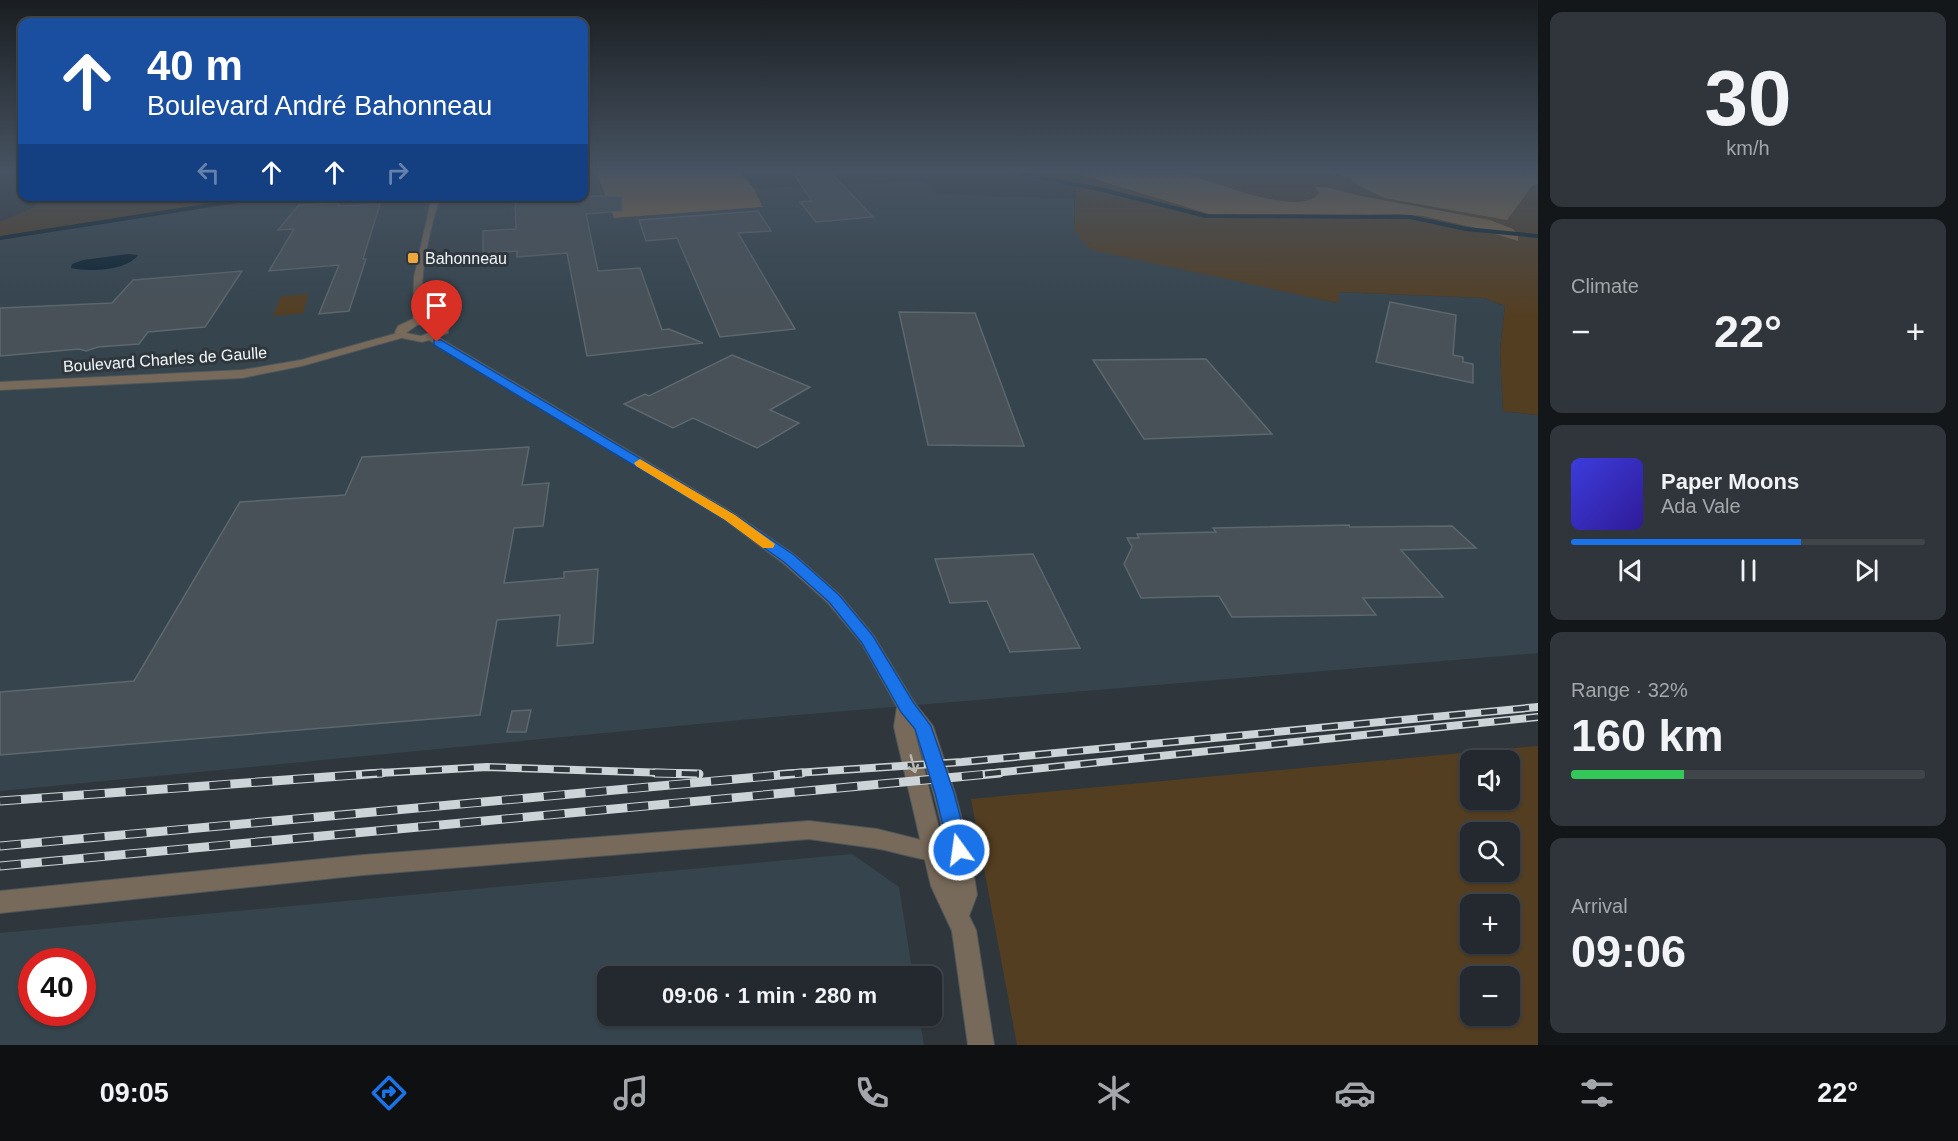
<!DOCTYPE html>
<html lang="en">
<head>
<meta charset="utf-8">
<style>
  :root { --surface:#23292e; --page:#2f353a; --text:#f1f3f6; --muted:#a3a6aa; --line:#40454a; --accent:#1a73e8 }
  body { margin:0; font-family:Arial,sans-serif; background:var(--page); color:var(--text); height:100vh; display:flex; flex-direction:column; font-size:22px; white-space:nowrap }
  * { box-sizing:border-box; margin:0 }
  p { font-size:20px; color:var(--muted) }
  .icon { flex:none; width:33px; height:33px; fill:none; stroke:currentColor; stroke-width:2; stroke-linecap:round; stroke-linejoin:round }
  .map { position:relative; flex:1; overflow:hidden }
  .side { display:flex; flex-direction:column; gap:12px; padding:12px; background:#131719; width:420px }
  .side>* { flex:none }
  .top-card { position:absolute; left:18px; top:18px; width:570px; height:183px; border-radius:12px; box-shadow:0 2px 4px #0004,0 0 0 2px var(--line); background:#1a4fa0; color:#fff; overflow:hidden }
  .fabs { position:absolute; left:1460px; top:750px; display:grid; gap:12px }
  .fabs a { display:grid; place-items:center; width:60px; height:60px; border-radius:12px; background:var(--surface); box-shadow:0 2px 4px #0004,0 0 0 2px var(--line); font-size:30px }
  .speed { position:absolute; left:18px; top:948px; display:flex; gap:12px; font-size:30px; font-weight:700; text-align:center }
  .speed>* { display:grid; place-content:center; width:78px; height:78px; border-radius:50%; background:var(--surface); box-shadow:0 2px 4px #0004,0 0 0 2px var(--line); line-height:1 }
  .speed .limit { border:9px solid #d22; background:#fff; color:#111 }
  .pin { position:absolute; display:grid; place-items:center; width:51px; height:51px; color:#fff; margin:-62px -26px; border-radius:50% 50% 50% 0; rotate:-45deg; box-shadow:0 0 6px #0007 }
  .pin .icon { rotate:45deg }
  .me { position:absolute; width:66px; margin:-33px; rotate:346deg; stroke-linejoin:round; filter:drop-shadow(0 0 4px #0008) }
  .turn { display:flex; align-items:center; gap:21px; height:126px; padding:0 30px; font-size:27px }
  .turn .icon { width:78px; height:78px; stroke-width:2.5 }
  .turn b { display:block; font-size:42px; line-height:51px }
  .lanes { display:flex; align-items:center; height:57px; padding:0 30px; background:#0003; justify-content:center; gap:30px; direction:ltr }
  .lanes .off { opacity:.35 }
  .big { font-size:45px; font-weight:700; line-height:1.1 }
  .side .tile { flex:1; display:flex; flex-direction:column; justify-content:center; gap:9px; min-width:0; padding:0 21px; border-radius:12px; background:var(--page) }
  .side .dial { align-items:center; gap:0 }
  .dial b { font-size:78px; line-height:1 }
  .song { display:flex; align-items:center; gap:18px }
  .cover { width:72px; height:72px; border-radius:9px; background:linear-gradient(135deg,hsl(240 70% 55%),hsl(250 70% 35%)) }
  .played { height:6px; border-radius:3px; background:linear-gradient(90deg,var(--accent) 65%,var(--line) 65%) }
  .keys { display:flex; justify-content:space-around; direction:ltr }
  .heat { display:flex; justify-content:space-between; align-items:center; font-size:33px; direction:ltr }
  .charge { height:9px; border-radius:4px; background:linear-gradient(90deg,#34c759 32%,var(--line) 0) }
  .trip { position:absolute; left:597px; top:966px; width:345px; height:60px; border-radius:12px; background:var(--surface); box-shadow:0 2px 4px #0004,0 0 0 2px var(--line); font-weight:700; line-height:60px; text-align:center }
  .tab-bar { display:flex; height:96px; justify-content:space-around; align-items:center; background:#0e1012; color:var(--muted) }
  .tab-bar .icon { width:42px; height:42px }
  .tab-bar .active { color:var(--accent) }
  .tab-bar b { font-size:27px; color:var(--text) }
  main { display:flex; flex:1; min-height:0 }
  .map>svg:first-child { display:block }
  .built { fill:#35444d; fill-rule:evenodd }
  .green { fill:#543e21; fill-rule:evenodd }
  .forest { fill:#886941 }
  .water { fill:#061f2d }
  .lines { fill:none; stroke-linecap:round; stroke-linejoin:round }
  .stream { stroke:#061f2d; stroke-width:4 }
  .building { fill:#485157; stroke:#5d676d; stroke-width:1.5 }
  .minor-casing { stroke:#4e565b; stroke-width:2 }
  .tertiary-casing { stroke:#4e565b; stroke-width:2 }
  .minor { fill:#786a5a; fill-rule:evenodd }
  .tertiary { fill:#786a5a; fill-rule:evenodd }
  .rail-far1-casing { stroke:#cdd4d7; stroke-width:8 }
  .rail-casing { stroke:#cdd4d7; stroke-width:9 }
  .rail-far1 { stroke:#2f373d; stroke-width:5; stroke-dasharray:16; stroke-linecap:butt }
  .rail { stroke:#2f373d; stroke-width:7; stroke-dasharray:21; stroke-linecap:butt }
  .oneway { stroke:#bab7b1 }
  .route { fill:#1a73e8; stroke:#114b97; stroke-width:1.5 }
  .slow { fill:#f59e0b }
  .poi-dot { fill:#eea73d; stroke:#2f373d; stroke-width:2 }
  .labels { text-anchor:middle; stroke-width:6; stroke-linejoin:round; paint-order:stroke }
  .far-poi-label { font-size:16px; fill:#f0f6f9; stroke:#2f373d; text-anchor:start }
  .far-street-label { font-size:16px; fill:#f0f6f9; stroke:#2f373d }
</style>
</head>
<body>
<main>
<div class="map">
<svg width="1538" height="1045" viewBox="0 0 1538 1045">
  <rect width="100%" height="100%" fill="#2f373d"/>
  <path class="built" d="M597,174L615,218L763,207L754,189L922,180L936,194L1074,199V231L1337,303L1338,292L1484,298L1505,306L1500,350L1503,411L1538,415V653L751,719L0,791V236L75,228L278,197L584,196V175Z
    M852,854L899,887L913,976H608V1016H919L924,1045H0V933ZM32,962H82V1012H32Z"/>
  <path class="green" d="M1007,170H1538V415L1503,411L1500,350L1505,306L1484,298L1339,292L1338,303L1091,250L1074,231L1076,184Z
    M47,197V196L278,197L75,228L0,236V222L32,208Z
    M309,294L303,313L273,316L281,296Z
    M1538,746V1045H1017L971,799ZM1470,760H1509V800H1470ZM1470,832H1509V872H1470ZM1470,904H1509V944H1470ZM1470,976H1509V1016H1470Z"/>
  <path class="forest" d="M592,170H738L754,189L763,207L614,218L597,174Z
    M1085,170C1109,170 1134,174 1159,175C1166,176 1175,173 1182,174C1210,178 1299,220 1319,193L1315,187H1325L1361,196L1490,220L1513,229L1518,234V241L1476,228L1423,216L1397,214L1314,217L1209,214L1082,175Z
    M1322,170H1538V184L1532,186L1507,220L1384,198L1362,187L1349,178Z"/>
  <path class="water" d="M128,254L138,255C127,271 88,272 71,268L72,264L83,260Z"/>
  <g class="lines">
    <path class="stream" d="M1005,170L1103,190L1206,216L1410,217L1466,229L1538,236
      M0,238L269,196"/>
  </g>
  <path class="building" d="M830,172L873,217L816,222L800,202L812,201L794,174Z
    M515,196H622V211L586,214L598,271L640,268L662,330L669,329L703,343L587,356L567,253L517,257V251L483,253V231L516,229Z
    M340,203L338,206L380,204L363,259H366L349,311L319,314L339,265L269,271L294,229L278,230L299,205Z
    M758,211L771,231L738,233L795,329L720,337L677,238L646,241L639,220Z
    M242,271L205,327L148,332L139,344L98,347L86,351L79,349L0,356V308L112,303L133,280Z
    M1390,302L1456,315L1453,355L1463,357V362L1473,364V383L1376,362Z
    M899,312L975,313L1024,446L928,445Z
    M732,355L810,387L770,410L799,423L757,448L693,418L673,428L624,404L645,394L649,396Z
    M1206,359L1272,434L1144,439L1093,360Z
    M529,447L522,485L549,483L543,526L514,528L504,583L564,578V572L598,569L593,643L557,646L560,615L497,620L480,715L0,755V692L134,681L240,502L345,495L362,457Z
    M1349,525L1350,527L1452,526L1476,548L1401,550L1443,597L1363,598L1376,615L1232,617L1219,596L1141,598L1124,564L1132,547L1127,538H1139L1137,534L1216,532L1213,528Z
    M1033,554L1080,648L1010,652L987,601L950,603L935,559Z
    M531,710L526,732H507L512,711Z"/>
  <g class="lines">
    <defs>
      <path id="minor" d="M401,332L406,335L405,337L302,366L242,378L0,390V382L242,370L301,360Z
        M809,821L877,829L925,841L959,840L967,843L970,850L967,857C935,868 905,853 874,848C853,845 831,842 809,839L363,875L0,913V891L363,855Z"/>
      <path id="tertiary" d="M432,196H440C429,234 417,279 424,318L432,317L449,324L448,333L438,337L735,514L795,555L840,595L874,636L914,702L933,726L955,793L970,850L977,895L969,916L976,930L994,1045H968L952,931L931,886L894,727L897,707L862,644L828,603L783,563L725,520L429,340L422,342L397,337L395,332L398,326L413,319L414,277ZM431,323L439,326V329L421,336L406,333L417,325ZM914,729C931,780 945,831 953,884Z"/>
    </defs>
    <use href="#minor" class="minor-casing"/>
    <use href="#tertiary" class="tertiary-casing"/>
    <use href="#minor" class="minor"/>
    <use href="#tertiary" class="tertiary"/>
    <defs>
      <path id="rail-far1" d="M362,774L487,767L699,774
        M780,774L962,762L1538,707
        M985,774L1538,717"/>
      <path id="rail" d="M655,773L699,774
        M0,801L382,773
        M0,846L802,773
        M0,866L1000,773"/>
    </defs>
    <use href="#rail-far1" class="rail-far1-casing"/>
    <use href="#rail" class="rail-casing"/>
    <use href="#rail-far1" class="rail-far1"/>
    <use href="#rail" class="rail"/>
  </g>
  <defs><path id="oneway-shaft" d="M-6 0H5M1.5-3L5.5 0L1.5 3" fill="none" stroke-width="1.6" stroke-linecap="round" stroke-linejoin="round" transform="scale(1.5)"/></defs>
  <use class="oneway" href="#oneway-shaft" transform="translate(913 764) rotate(75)"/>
  <linearGradient id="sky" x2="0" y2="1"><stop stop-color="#1a1e22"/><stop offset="0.54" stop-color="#475362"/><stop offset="1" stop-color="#475362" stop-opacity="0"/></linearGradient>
  <rect width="1538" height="317" fill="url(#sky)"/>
  <path class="route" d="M434,340H441L735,515L794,555L839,595L873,636L913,702L931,726L954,793L969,850L966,856L959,858L952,856L949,850L935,793L915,729L901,712L862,643L829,602L784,562L725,520L434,345Z"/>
  <path class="slow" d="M640,459L735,515L775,544L773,548H763L725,520L636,466L634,463Z"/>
  <rect class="poi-dot" x="407" y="252" width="12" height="12" rx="3"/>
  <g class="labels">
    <g class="far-poi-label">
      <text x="425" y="264">Bahonneau</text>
    </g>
    <g class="far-street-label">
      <text transform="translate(165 359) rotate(-4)" y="6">Boulevard Charles de Gaulle</text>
    </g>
  </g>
</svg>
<div class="fabs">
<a><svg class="icon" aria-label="sound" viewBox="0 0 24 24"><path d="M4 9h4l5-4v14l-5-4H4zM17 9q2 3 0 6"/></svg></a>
<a><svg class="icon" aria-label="search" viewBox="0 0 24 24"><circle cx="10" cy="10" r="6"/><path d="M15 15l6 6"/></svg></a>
<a>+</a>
<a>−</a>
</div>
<div class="speed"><div class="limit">40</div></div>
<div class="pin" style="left:437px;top:342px;background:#d93025"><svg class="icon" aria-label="arrive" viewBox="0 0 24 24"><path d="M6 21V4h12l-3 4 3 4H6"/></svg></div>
<svg class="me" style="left:959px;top:850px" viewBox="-20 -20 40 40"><circle r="17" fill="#1a73e8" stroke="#fff" stroke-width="3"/><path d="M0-11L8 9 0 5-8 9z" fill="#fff"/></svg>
<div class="trip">09:06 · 1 min · 280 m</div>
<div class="top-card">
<div class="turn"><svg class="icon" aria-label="ahead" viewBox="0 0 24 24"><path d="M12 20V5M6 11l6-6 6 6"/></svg><div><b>40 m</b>Boulevard André Bahonneau</div></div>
<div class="lanes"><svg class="icon off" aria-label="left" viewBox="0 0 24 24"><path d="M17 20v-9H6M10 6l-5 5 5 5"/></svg><svg class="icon" aria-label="ahead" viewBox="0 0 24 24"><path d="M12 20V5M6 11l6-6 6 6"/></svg><svg class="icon" aria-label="ahead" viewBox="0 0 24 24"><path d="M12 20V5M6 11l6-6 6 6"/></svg><svg class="icon off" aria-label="right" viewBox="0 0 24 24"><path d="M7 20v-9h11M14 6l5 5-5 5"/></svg></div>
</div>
</div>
<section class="side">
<div class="tile dial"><b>30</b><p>km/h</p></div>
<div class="tile"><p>Climate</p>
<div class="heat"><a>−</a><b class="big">22°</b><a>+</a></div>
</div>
<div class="tile">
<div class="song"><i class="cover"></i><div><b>Paper Moons</b><p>Ada Vale</p></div></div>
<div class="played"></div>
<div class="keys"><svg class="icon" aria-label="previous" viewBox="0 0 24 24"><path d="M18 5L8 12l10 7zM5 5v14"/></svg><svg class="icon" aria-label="pause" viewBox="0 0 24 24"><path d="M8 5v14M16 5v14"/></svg><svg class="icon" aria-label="next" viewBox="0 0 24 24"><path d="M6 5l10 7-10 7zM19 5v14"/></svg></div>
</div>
<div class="tile"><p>Range · 32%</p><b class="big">160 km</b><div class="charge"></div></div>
<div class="tile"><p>Arrival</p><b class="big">09:06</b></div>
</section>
</main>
<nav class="tab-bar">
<b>09:05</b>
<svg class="icon active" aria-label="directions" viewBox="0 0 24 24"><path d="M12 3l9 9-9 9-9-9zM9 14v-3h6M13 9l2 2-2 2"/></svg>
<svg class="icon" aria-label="music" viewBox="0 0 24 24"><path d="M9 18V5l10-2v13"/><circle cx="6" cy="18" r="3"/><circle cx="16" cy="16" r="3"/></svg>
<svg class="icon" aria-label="phone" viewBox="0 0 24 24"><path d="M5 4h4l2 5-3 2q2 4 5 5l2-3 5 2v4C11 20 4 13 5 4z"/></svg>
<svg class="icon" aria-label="climate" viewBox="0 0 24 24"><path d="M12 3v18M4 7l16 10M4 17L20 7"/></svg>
<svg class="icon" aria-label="car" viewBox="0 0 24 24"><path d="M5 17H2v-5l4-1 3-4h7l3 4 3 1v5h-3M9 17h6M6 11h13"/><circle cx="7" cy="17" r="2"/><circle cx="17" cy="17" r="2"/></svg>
<svg class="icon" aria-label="filters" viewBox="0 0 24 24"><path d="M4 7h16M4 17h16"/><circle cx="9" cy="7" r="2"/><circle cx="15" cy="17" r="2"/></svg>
<b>22°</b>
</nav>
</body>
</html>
